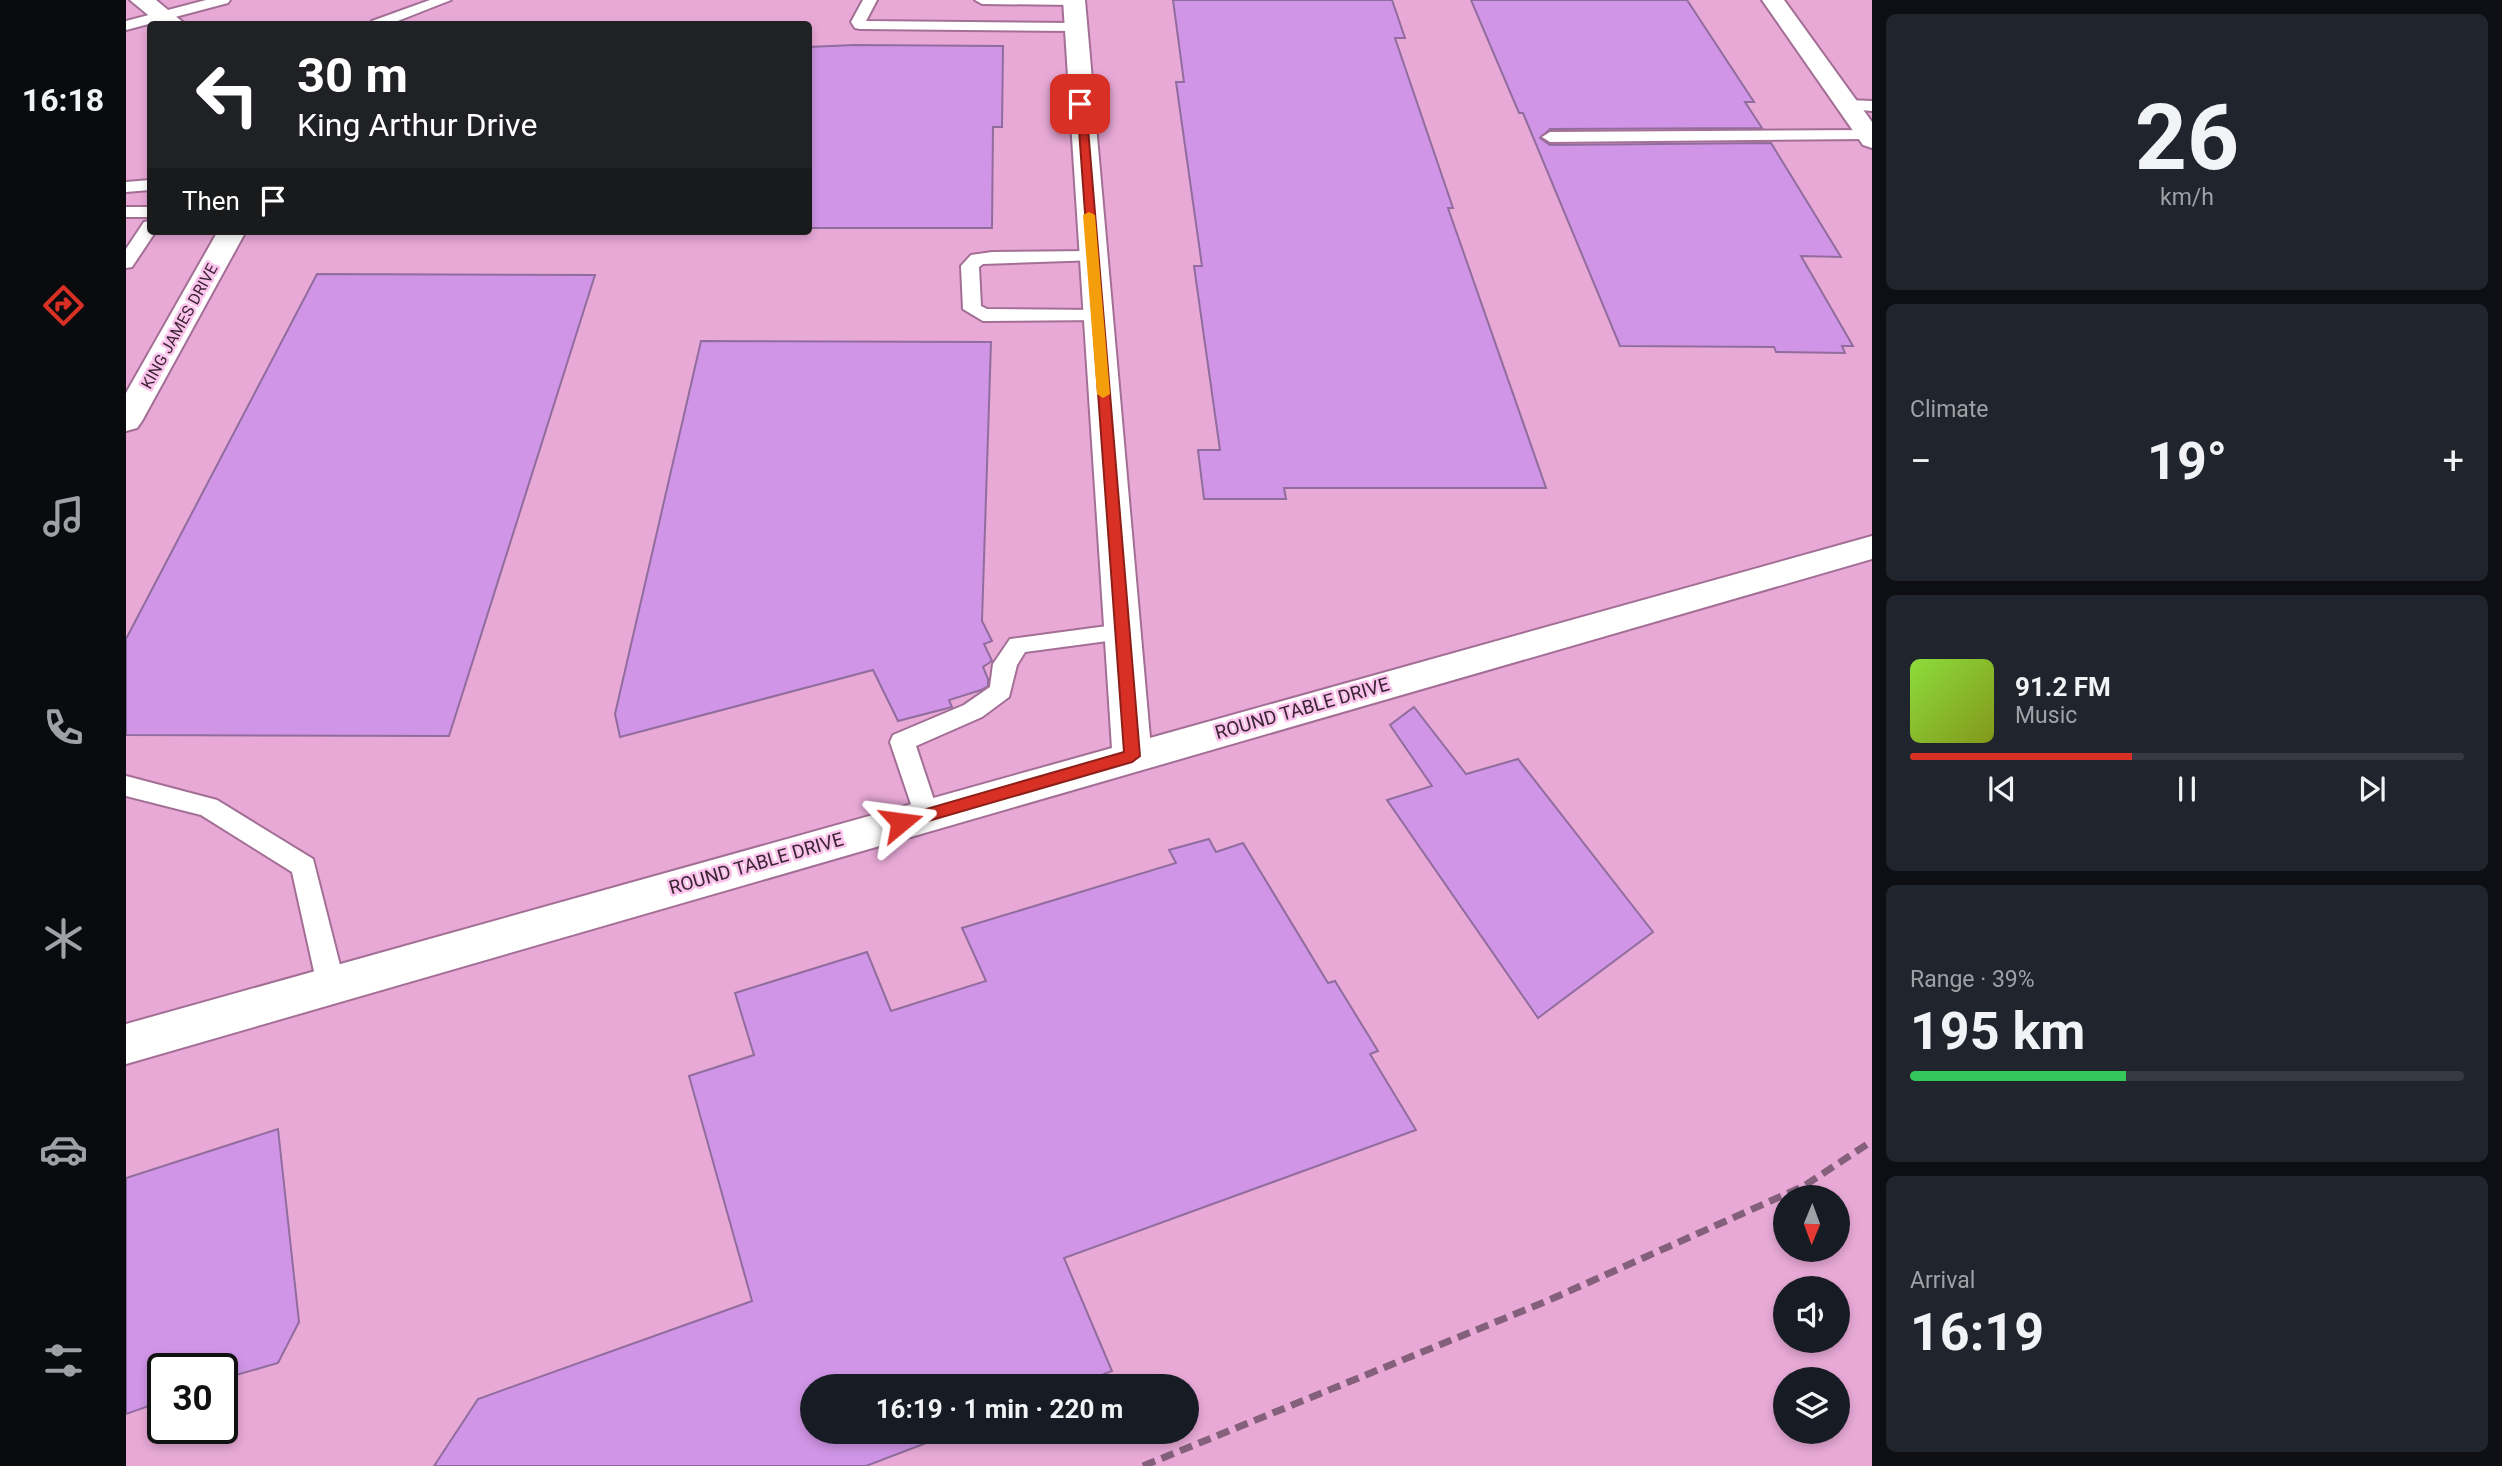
<!DOCTYPE html>
<html lang="en">
<head>
<meta charset="utf-8">
<style>
  :root { --surface:#171b24; --page:#20242c; --text:#f1f3f6; --muted:#9ea1a6; --line:#363941; --accent:#d93025 }
  body { margin:0; font-family:Roboto,sans-serif; background:var(--page); color:var(--text); height:100vh; display:flex; flex-direction:column; font-size:26px; white-space:nowrap }
  * { box-sizing:border-box; margin:0 }
  p { font-size:23px; color:var(--muted) }
  .icon { flex:none; width:38px; height:38px; fill:none; stroke:currentColor; stroke-width:2; stroke-linecap:round; stroke-linejoin:round }
  .map { position:relative; flex:1; overflow:hidden }
  .drawer { display:flex; flex-direction:column; gap:14px; padding:14px; background:#0d0f14; width:630px }
  .drawer>* { flex:none }
  .guide { position:absolute; left:21px; top:21px; width:665px; height:214px; border-radius:7px; box-shadow:0 4px 10px #0003; background:#202124; color:#fff; overflow:hidden }
  .needle { width:46px; rotate:181deg }
  .tools { position:absolute; left:1647px; top:1185px; display:grid; gap:14px }
  .tools a { display:grid; place-items:center; width:77px; height:77px; border-radius:50%; background:var(--surface); box-shadow:0 4px 10px #0003; font-size:35px }
  .speed { position:absolute; left:21px; top:1353px; display:flex; gap:14px; font-size:35px; font-weight:700; text-align:center }
  .speed>* { display:grid; place-content:center; width:91px; height:91px; border-radius:50%; background:var(--surface); box-shadow:0 4px 10px #0003; line-height:1 }
  .speed .limit { border:4px solid #111; border-radius:10px; background:#fff; color:#111 }
  .pin { position:absolute; display:grid; place-items:center; width:60px; height:60px; color:#fff; margin:-30px; border-radius:14px; box-shadow:0 4px 10px #0006 }
  .me { position:absolute; width:77px; margin:-38px; rotate:74deg; stroke-linejoin:round; filter:drop-shadow(0 0 5px #0008) }
  .turn { display:flex; align-items:center; gap:24px; height:147px; padding:0 35px; font-size:32px }
  .turn .icon { width:91px; height:91px; stroke-width:2.5 }
  .turn b { display:block; font-size:49px; line-height:60px }
  .then { display:flex; align-items:center; height:66px; padding:0 35px; background:#0003; gap:14px; font-size:26px }
  .big { font-size:52px; font-weight:700; line-height:1.1 }
  .drawer .card { flex:1; display:flex; flex-direction:column; justify-content:center; gap:10px; min-width:0; padding:0 24px; border-radius:10px; background:var(--page) }
  .drawer .dial { align-items:center; gap:0 }
  .dial b { font-size:91px; line-height:1 }
  .song { display:flex; align-items:center; gap:21px }
  .cover { width:84px; height:84px; border-radius:10px; background:linear-gradient(135deg,hsl(90 70% 55%),hsl(70 70% 35%)) }
  .played { height:7px; border-radius:4px; background:linear-gradient(90deg,var(--accent) 40%,var(--line) 40%) }
  .keys { display:flex; justify-content:space-around; direction:ltr }
  .heat { display:flex; justify-content:space-between; align-items:center; font-size:38px; direction:ltr }
  .charge { height:10px; border-radius:5px; background:linear-gradient(90deg,#34c759 39%,var(--line) 0) }
  .trip { position:absolute; left:674px; top:1374px; width:399px; height:70px; border-radius:35px; background:var(--surface); box-shadow:0 4px 10px #0003; font-weight:700; line-height:70px; text-align:center }
  main { display:flex; flex:1; min-height:0 }
  .menu { display:flex; flex-direction:column; width:126px; justify-content:space-around; align-items:center; background:#090b0e; color:var(--muted) }
  .menu .icon { width:49px; height:49px }
  .menu .selected { color:var(--accent) }
  .menu b { font-size:32px; color:var(--text) }
  .map>svg:first-child { display:block }
  .built { fill:#e8a9d7; fill-rule:evenodd }
  .building { fill:#d095e6; stroke:#916d9e; stroke-width:2 }
  .lines { fill:none; stroke-linecap:round; stroke-linejoin:round }
  .lane-casing { stroke:#a36f95; stroke-width:4 }
  .street-casing { stroke:#a36f95; stroke-width:4 }
  .lane { fill:#fff; fill-rule:evenodd }
  .street { fill:#fff; fill-rule:evenodd }
  .rail { stroke:#84607b; stroke-width:7; stroke-dasharray:13 7; stroke-linecap:butt }
  .route { fill:#d93025; stroke:#8d1f18; stroke-width:2 }
  .slow { fill:#f59e0b }
  .labels { text-anchor:middle; stroke-width:5; stroke-linejoin:round; paint-order:stroke }
  .far-street-label { font-size:16px; fill:#3b2535; stroke:#fbc2eb }
  .street-label { font-size:19px; fill:#3b2535; stroke:#fbc2eb }
</style>
</head>
<body>
<main>
<nav class="menu">
<b>16:18</b>
<svg class="icon selected" aria-label="directions" viewBox="0 0 24 24"><path d="M12 3l9 9-9 9-9-9zM9 14v-3h6M13 9l2 2-2 2"/></svg>
<svg class="icon" aria-label="music" viewBox="0 0 24 24"><path d="M9 18V5l10-2v13"/><circle cx="6" cy="18" r="3"/><circle cx="16" cy="16" r="3"/></svg>
<svg class="icon" aria-label="phone" viewBox="0 0 24 24"><path d="M5 4h4l2 5-3 2q2 4 5 5l2-3 5 2v4C11 20 4 13 5 4z"/></svg>
<svg class="icon" aria-label="climate" viewBox="0 0 24 24"><path d="M12 3v18M4 7l16 10M4 17L20 7"/></svg>
<svg class="icon" aria-label="car" viewBox="0 0 24 24"><path d="M5 17H2v-5l4-1 3-4h7l3 4 3 1v5h-3M9 17h6M6 11h13"/><circle cx="7" cy="17" r="2"/><circle cx="17" cy="17" r="2"/></svg>
<svg class="icon" aria-label="filters" viewBox="0 0 24 24"><path d="M4 7h16M4 17h16"/><circle cx="9" cy="7" r="2"/><circle cx="15" cy="17" r="2"/></svg>
</nav>
<div class="map">
<svg width="1746" height="1466" viewBox="0 0 1746 1466">
  <rect width="100%" height="100%" fill="#edb5de"/>
  <path class="built" d="M0,0H1746V1466H0ZM24,24H682V231H24ZM1659,1197H1712V1250H1659ZM1659,1288H1712V1340H1659ZM37,1368H96V1428H37ZM1659,1379H1712V1432H1659ZM686,1386H1060V1432H686Z"/>
  <path class="building" d="M1047,0H1266L1279,38H1269L1327,208H1322L1420,488H1158L1160,499H1078L1072,450H1094L1068,266H1076L1050,82H1058Z
    M1345,0H1561L1628,102H1619L1636,128L1424,129L1414,138L1424,145L1645,143L1715,257L1675,256L1727,346H1716L1719,353L1650,352L1648,347L1494,346L1397,113H1393Z
    M728,45L877,46L876,127H867L866,228H682V47Z
    M191,274L469,275L323,736L0,735V639Z
    M575,341L865,342L856,621L866,641L858,644L866,661L857,667L862,679V686L855,690L823,700L826,707L772,721L747,670L494,737L489,714Z
    M1288,707L1340,774L1392,759L1527,932L1412,1018L1261,800L1306,786L1264,725Z
    M1083,839L1090,852L1117,843L1202,983L1209,981L1252,1051L1244,1054L1290,1130L938,1258L986,1371L947,1386H686V1432H829L740,1466H308L352,1399L626,1301L563,1076L628,1055L609,993L741,952L765,1011L860,981L836,928L1050,863L1043,850Z
    M152,1129L173,1322L152,1363L96,1379V1368H37V1401L0,1414V1178Z"/>
  <g class="lines">
    <defs>
      <path id="lane" d="M80,0H104L102,3L0,30V21Z
        M304,0H325L264,24H244L246,21Z
        M737,0H751L740,21L948,23L955,27L948,31L734,29L729,28L725,22Z
        M849,0H955V1L948,5L856,4Z
        M1721,100L1746,101V111L1715,108L1713,105Z
        M1746,130V138L1742,139L1424,142L1416,137L1424,132Z
        M24,180V190L0,192V182Z
        M0,207H24V217H0Z
        M24,221V231H30L6,267L0,268V249L18,222Z
        M966,251L972,252L975,256L972,260L857,264L853,267L855,306L861,309L971,310L980,316L978,320L857,321L837,309L835,266L845,255L866,252Z
        M996,624L1004,626L1008,632L1004,638L899,652L891,665L883,697L856,717L790,746L813,815L809,822L800,825L791,822L764,742L767,735L838,705L864,687L867,664L884,639Z
        M0,776L91,800L187,859L219,985L215,993L205,997L195,993L191,985L166,872L75,815L0,796Z"/>
      <path id="street" d="M4,0H30L59,24H33Z
        M937,0H959L1024,738L1746,536V559L0,1064V1024L986,748Z
        M1636,0H1658L1746,122V148L1737,145Z
        M92,231H120L16,421L11,428L0,431V393Z"/>
    </defs>
    <use href="#lane" class="lane-casing"/>
    <use href="#street" class="street-casing"/>
    <use href="#lane" class="lane"/>
    <use href="#street" class="street"/>
    <path class="rail" d="M1017,1466L1421,1301L1678,1186L1746,1141"/>
  </g>
  <path class="route" d="M951,102L960,104L1014,756L1006,762L775,829L769,827L766,822L769,818L998,752Z"/>
  <path class="slow" d="M963,212L969,215L984,394L977,398L971,394L957,215Z"/>
  <g class="labels">
    <g class="far-street-label">
      <text transform="translate(53 326) rotate(-61)" y="6">KING JAMES DRIVE</text>
    </g>
    <g class="street-label">
      <text transform="translate(1176 708) rotate(-16)" y="7">ROUND TABLE DRIVE</text>
      <text transform="translate(630 863) rotate(-16)" y="7">ROUND TABLE DRIVE</text>
    </g>
  </g>
</svg>
<div class="tools">
<a><svg class="needle" viewBox="-14 -14 28 28"><path d="M0-13l5 13h-10z" fill="#e53935"/><path d="M0 13l5-13h-10z" fill="#9ea1a6"/></svg></a>
<a><svg class="icon" aria-label="sound" viewBox="0 0 24 24"><path d="M4 9h4l5-4v14l-5-4H4zM17 9q2 3 0 6"/></svg></a>
<a><svg class="icon" aria-label="layers" viewBox="0 0 24 24"><path d="M12 4l9 5-9 5-9-5zM3 14l9 5 9-5"/></svg></a>
</div>
<div class="speed"><div class="limit">30</div></div>
<div class="pin" style="left:954px;top:104px;background:#d93025"><svg class="icon" aria-label="arrive" viewBox="0 0 24 24"><path d="M6 21V4h12l-3 4 3 4H6"/></svg></div>
<svg class="me" style="left:775px;top:822px" viewBox="-20 -20 40 40"><path d="M0-17L14 15 0 8-14 15z" fill="#d93025" stroke="#fff" stroke-width="4"/></svg>
<div class="trip">16:19 · 1 min · 220 m</div>
<div class="guide">
<div class="turn"><svg class="icon" aria-label="left" viewBox="0 0 24 24"><path d="M17 20v-9H6M10 6l-5 5 5 5"/></svg><div><b>30 m</b>King Arthur Drive</div></div>
<div class="then">Then<svg class="icon" aria-label="arrive" viewBox="0 0 24 24"><path d="M6 21V4h12l-3 4 3 4H6"/></svg></div>
</div>
</div>
<section class="drawer">
<div class="card dial"><b>26</b><p>km/h</p></div>
<div class="card"><p>Climate</p>
<div class="heat"><a>−</a><b class="big">19°</b><a>+</a></div>
</div>
<div class="card">
<div class="song"><i class="cover"></i><div><b>91.2 FM</b><p>Music</p></div></div>
<div class="played"></div>
<div class="keys"><svg class="icon" aria-label="previous" viewBox="0 0 24 24"><path d="M18 5L8 12l10 7zM5 5v14"/></svg><svg class="icon" aria-label="pause" viewBox="0 0 24 24"><path d="M8 5v14M16 5v14"/></svg><svg class="icon" aria-label="next" viewBox="0 0 24 24"><path d="M6 5l10 7-10 7zM19 5v14"/></svg></div>
</div>
<div class="card"><p>Range · 39%</p><b class="big">195 km</b><div class="charge"></div></div>
<div class="card"><p>Arrival</p><b class="big">16:19</b></div>
</section>
</main>
</body>
</html>
